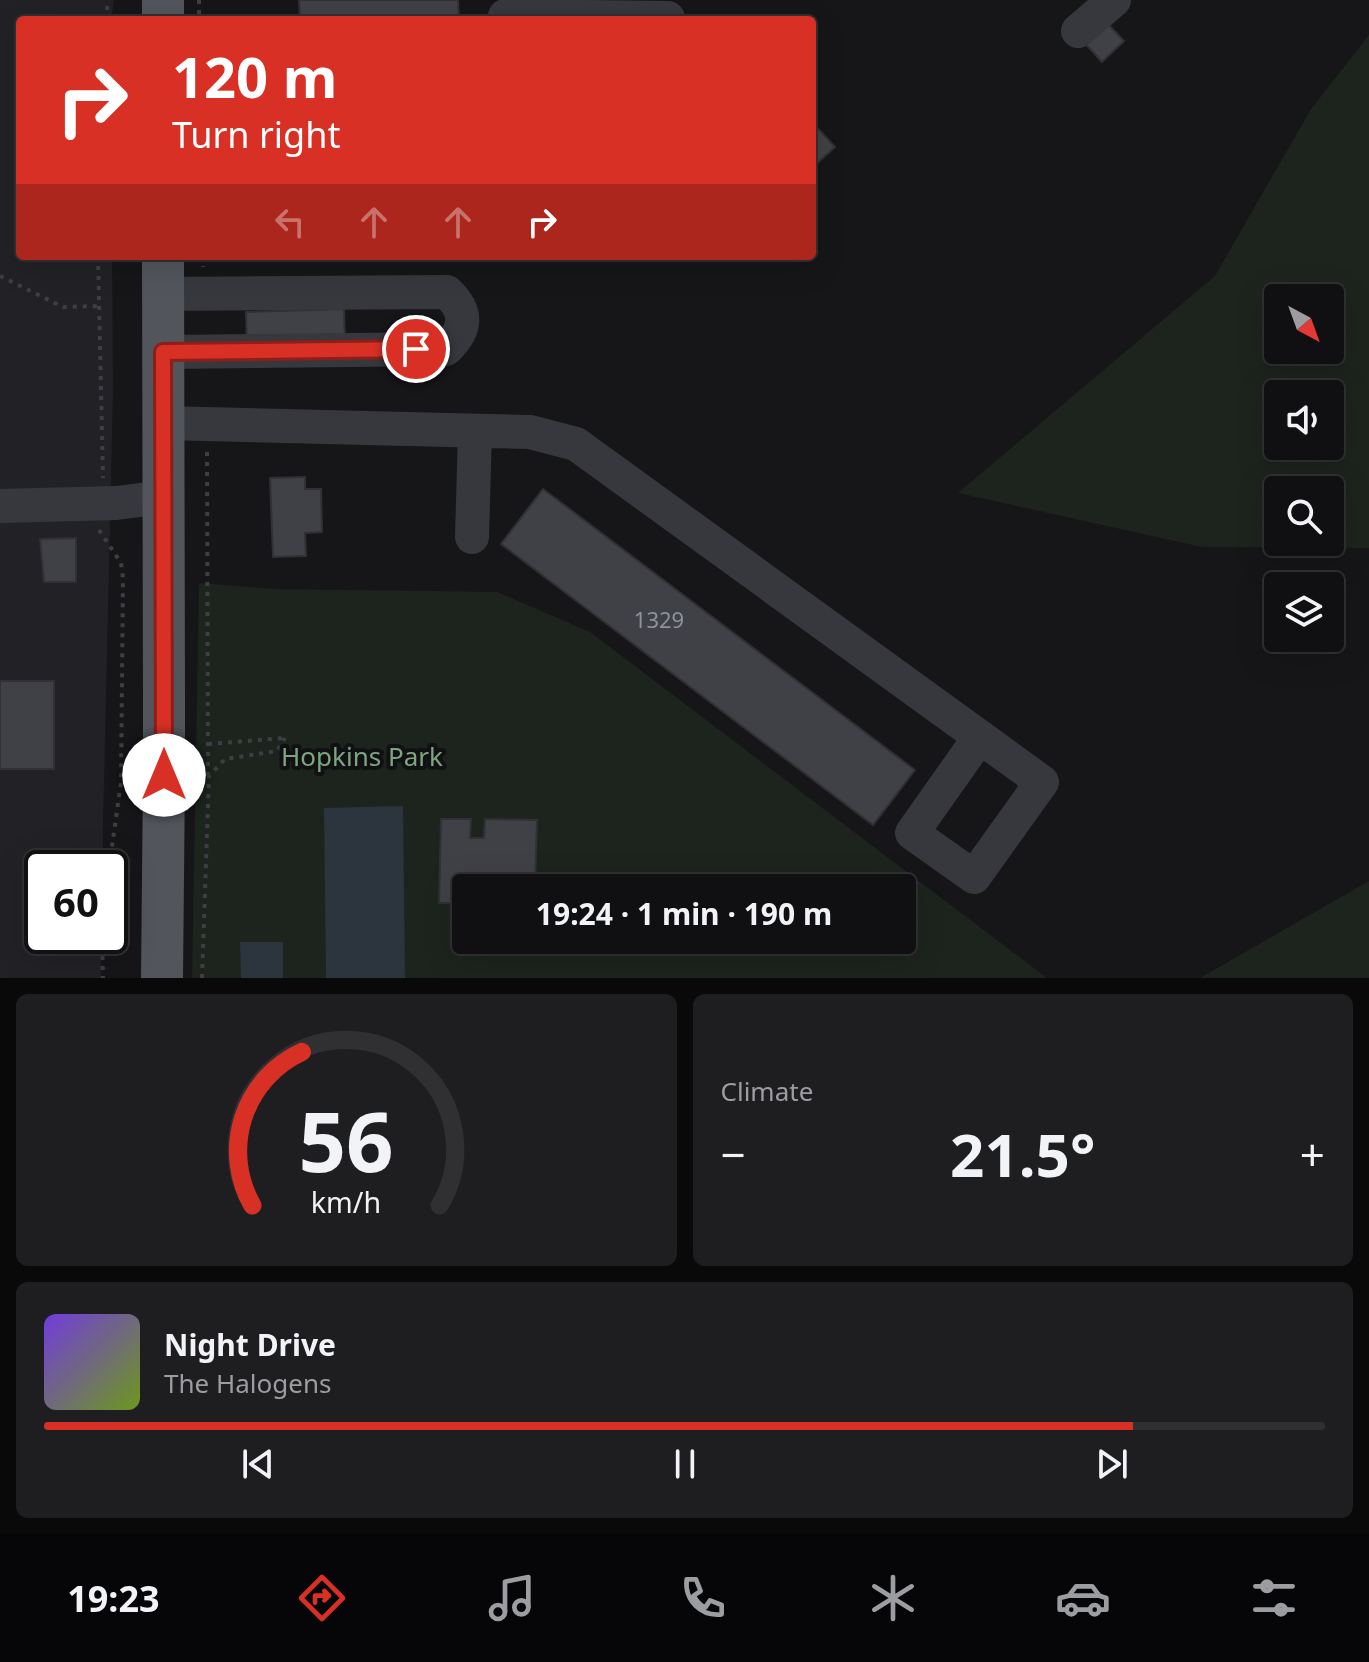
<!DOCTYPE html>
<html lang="en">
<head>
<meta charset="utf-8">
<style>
  :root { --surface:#101013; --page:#1e1e21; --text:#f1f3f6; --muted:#9c9da0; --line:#303033; --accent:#d93025 }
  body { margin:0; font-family:"Noto Sans",sans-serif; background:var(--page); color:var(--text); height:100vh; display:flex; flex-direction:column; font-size:30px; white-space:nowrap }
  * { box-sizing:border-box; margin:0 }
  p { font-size:26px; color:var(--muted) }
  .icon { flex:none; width:44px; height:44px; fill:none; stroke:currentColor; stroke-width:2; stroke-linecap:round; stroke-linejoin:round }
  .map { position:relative; height:978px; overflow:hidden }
  .side { display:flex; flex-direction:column; gap:16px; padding:16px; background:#09090a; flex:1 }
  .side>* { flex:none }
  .top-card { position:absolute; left:16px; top:16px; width:800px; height:244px; border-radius:8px; box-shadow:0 8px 32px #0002,0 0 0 2px var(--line); background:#d93025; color:#fff; overflow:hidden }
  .needle { width:52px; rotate:139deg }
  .controls { position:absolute; left:1264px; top:284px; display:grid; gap:16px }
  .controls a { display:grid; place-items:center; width:80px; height:80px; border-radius:8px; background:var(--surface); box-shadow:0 8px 32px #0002,0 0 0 2px var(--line); font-size:40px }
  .speed { position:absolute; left:24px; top:850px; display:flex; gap:16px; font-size:40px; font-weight:700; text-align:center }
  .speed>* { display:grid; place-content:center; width:104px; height:104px; border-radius:50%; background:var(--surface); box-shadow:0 8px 32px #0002,0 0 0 2px var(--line); line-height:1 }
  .speed .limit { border:4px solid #111; border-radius:12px; background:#fff; color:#111 }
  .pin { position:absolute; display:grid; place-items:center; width:68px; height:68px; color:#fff; margin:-34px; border:4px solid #fff; border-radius:50%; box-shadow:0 2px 8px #0007 }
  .me { position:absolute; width:88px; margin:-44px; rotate:0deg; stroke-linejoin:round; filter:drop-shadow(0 0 6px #0008) }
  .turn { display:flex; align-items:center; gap:28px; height:168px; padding:0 24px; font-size:36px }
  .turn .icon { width:104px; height:104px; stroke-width:2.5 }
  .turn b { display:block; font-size:56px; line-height:68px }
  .lanes { display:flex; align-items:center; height:76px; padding:0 24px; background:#0003; justify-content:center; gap:40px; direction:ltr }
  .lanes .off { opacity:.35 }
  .big { font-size:60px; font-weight:700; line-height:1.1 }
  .side .widget { flex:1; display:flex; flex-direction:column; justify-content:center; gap:12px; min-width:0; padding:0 28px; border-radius:12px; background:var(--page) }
  .side .dial { align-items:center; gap:0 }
  .dial svg { height:208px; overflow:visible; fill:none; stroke:var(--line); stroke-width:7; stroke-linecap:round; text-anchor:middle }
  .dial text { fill:var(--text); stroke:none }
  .song { display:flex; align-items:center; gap:24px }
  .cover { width:96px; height:96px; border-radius:12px; background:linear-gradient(135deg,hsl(260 70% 55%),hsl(80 70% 35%)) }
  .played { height:8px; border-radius:4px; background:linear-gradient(90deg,var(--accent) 85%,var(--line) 85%) }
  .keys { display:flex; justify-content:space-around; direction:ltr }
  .heat { display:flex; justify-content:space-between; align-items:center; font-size:44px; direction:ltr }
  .side .tiles { flex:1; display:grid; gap:16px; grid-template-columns:1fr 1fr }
  .widget:last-child { grid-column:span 2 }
  .trip { position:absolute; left:452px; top:874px; width:464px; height:80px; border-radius:8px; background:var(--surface); box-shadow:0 8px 32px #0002,0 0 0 2px var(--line); font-weight:700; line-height:80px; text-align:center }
  .tabs { display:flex; height:128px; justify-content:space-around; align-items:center; background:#060608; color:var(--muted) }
  .tabs .icon { width:56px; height:56px }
  .tabs .active { color:var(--accent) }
  .tabs b { font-size:36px; color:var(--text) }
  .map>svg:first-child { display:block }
  .built { fill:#222226 }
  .green { fill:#1c241d; fill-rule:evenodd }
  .water { fill:#2c353d }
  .building { fill:#404146; stroke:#303035; stroke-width:2 }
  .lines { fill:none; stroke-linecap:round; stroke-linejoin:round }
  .path { stroke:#3d3f45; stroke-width:4; stroke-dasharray:4 6; stroke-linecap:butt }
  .minor { stroke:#37383e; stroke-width:34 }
  .major { stroke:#53555d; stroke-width:42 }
  .major-bridge { stroke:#53555d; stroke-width:42 }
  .route-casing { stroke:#8d1f18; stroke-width:20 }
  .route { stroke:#d93025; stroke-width:14 }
  .labels { text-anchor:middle; stroke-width:8; stroke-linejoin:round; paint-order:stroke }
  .number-label { font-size:22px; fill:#8e929c }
  .park-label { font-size:26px; fill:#7ea581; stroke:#111114 }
</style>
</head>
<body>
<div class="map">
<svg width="1369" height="978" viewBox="0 0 1369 978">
  <rect width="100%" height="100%" fill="#161619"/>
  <path class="built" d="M0,0H114L111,20H20V256H112L113,390L102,868H42V936H101V978H0Z"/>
  <path class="green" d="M1369,35V548L1202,547L958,493L1215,276L1311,109ZM1278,298H1330V350H1278ZM1278,394H1330V446H1278ZM1278,490H1330V542H1278Z
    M199,583L275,589L497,592L590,632L1047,978H192ZM466,888H902V940H466Z
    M1369,881V978H1200Z"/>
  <path class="water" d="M403,806L405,978H326L324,808Z
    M240,942H283V978H241Z"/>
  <path class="building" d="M299,0H458L459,20H300Z
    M1105,21L1124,41L1102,62L1083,41Z
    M812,122L835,147L812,168Z
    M344,309L345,342L247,350L246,312Z
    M305,477V489H321L322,532L305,533L306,556L273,557L270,478Z
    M543,489L915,770L873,825L501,544Z
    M76,538V582H44L40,539Z
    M0,681H54V769H0Z
    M441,819H471L470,838H484L485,819L537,820L535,888H466V903H439Z"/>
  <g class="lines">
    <path class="path" d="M199,0V20
      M106,20L108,0
      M98,256L103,478
      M203,256V267
      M0,276L63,307L98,306
      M207,452L208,781
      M99,530L121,563L123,578L121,782L109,868
      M208,744L285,738
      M102,936L103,978
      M202,978L209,776L225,759L277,751L285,738"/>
    <path class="minor" d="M505,16L668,18
      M1078,31L1114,0
      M163,294L447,292C468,312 467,329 446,349L163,352
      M163,423L530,432L576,444L1042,782L974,877L912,833L979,738
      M0,506L116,503L164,497
      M472,537L475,431"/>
    <path class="major" d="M163,20V0
      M163,256L164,696
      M162,978L164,775"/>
    <path class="major-bridge" d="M164,775V696"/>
  </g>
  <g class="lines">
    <defs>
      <path id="route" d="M164,775L163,352L416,349"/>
    </defs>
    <use href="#route" class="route-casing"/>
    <use href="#route" class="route"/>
  </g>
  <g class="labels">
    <g class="number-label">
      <text x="659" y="628">1329</text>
    </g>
    <g class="park-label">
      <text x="362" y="766">Hopkins Park</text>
    </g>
  </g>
</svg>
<div class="controls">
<a><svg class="needle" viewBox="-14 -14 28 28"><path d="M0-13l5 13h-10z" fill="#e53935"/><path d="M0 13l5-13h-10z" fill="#9c9da0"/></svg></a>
<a><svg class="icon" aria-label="sound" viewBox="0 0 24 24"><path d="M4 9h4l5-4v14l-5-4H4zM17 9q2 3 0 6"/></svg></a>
<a><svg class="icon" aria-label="search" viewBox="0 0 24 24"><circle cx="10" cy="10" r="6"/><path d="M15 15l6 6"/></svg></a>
<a><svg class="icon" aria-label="layers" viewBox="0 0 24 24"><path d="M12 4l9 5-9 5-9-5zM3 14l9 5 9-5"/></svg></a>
</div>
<div class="speed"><div class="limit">60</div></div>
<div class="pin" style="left:416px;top:349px;background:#d93025"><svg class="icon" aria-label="arrive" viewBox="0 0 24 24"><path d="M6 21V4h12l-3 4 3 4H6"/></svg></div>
<svg class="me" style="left:164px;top:775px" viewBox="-20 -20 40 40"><circle r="19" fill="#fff"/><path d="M0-13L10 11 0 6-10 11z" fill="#d93025"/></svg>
<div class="trip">19:24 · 1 min · 190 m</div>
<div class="top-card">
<div class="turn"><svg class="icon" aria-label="right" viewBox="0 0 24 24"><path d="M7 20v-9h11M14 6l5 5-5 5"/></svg><div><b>120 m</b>Turn right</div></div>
<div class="lanes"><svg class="icon off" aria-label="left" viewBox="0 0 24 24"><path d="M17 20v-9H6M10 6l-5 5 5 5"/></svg><svg class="icon off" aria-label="ahead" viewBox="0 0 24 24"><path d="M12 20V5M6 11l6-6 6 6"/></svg><svg class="icon off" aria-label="ahead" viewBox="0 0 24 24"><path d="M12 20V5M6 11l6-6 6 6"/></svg><svg class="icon" aria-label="right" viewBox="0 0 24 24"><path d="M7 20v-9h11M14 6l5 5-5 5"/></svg></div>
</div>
</div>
<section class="side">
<div class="tiles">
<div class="widget dial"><svg viewBox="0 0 100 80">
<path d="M14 69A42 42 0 1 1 86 69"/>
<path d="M14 69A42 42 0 0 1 33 10" stroke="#d93025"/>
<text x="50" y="56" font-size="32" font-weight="700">56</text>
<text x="50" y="72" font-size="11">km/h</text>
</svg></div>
<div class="widget"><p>Climate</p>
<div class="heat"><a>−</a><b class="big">21.5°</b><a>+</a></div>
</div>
<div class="widget">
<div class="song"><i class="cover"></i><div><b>Night Drive</b><p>The Halogens</p></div></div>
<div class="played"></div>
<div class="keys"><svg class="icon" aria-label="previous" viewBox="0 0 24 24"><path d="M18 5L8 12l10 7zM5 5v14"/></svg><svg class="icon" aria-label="pause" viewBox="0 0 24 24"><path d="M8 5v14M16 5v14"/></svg><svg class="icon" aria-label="next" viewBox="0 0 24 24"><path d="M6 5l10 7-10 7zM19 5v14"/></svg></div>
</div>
</div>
</section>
<nav class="tabs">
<b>19:23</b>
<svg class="icon active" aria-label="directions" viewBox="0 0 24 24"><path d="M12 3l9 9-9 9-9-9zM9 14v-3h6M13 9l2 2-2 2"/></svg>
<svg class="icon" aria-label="music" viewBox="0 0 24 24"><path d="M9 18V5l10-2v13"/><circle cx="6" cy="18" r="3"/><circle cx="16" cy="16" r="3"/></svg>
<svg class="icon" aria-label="phone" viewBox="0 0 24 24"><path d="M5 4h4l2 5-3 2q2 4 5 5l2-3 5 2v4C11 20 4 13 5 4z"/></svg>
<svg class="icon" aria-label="climate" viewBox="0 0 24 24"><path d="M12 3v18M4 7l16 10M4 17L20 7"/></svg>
<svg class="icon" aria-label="car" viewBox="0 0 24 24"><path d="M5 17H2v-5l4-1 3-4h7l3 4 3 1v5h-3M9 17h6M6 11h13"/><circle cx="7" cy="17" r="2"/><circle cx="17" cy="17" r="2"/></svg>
<svg class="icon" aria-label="filters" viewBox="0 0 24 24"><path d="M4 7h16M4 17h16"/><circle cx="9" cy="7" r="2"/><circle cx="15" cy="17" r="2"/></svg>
</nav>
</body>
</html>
